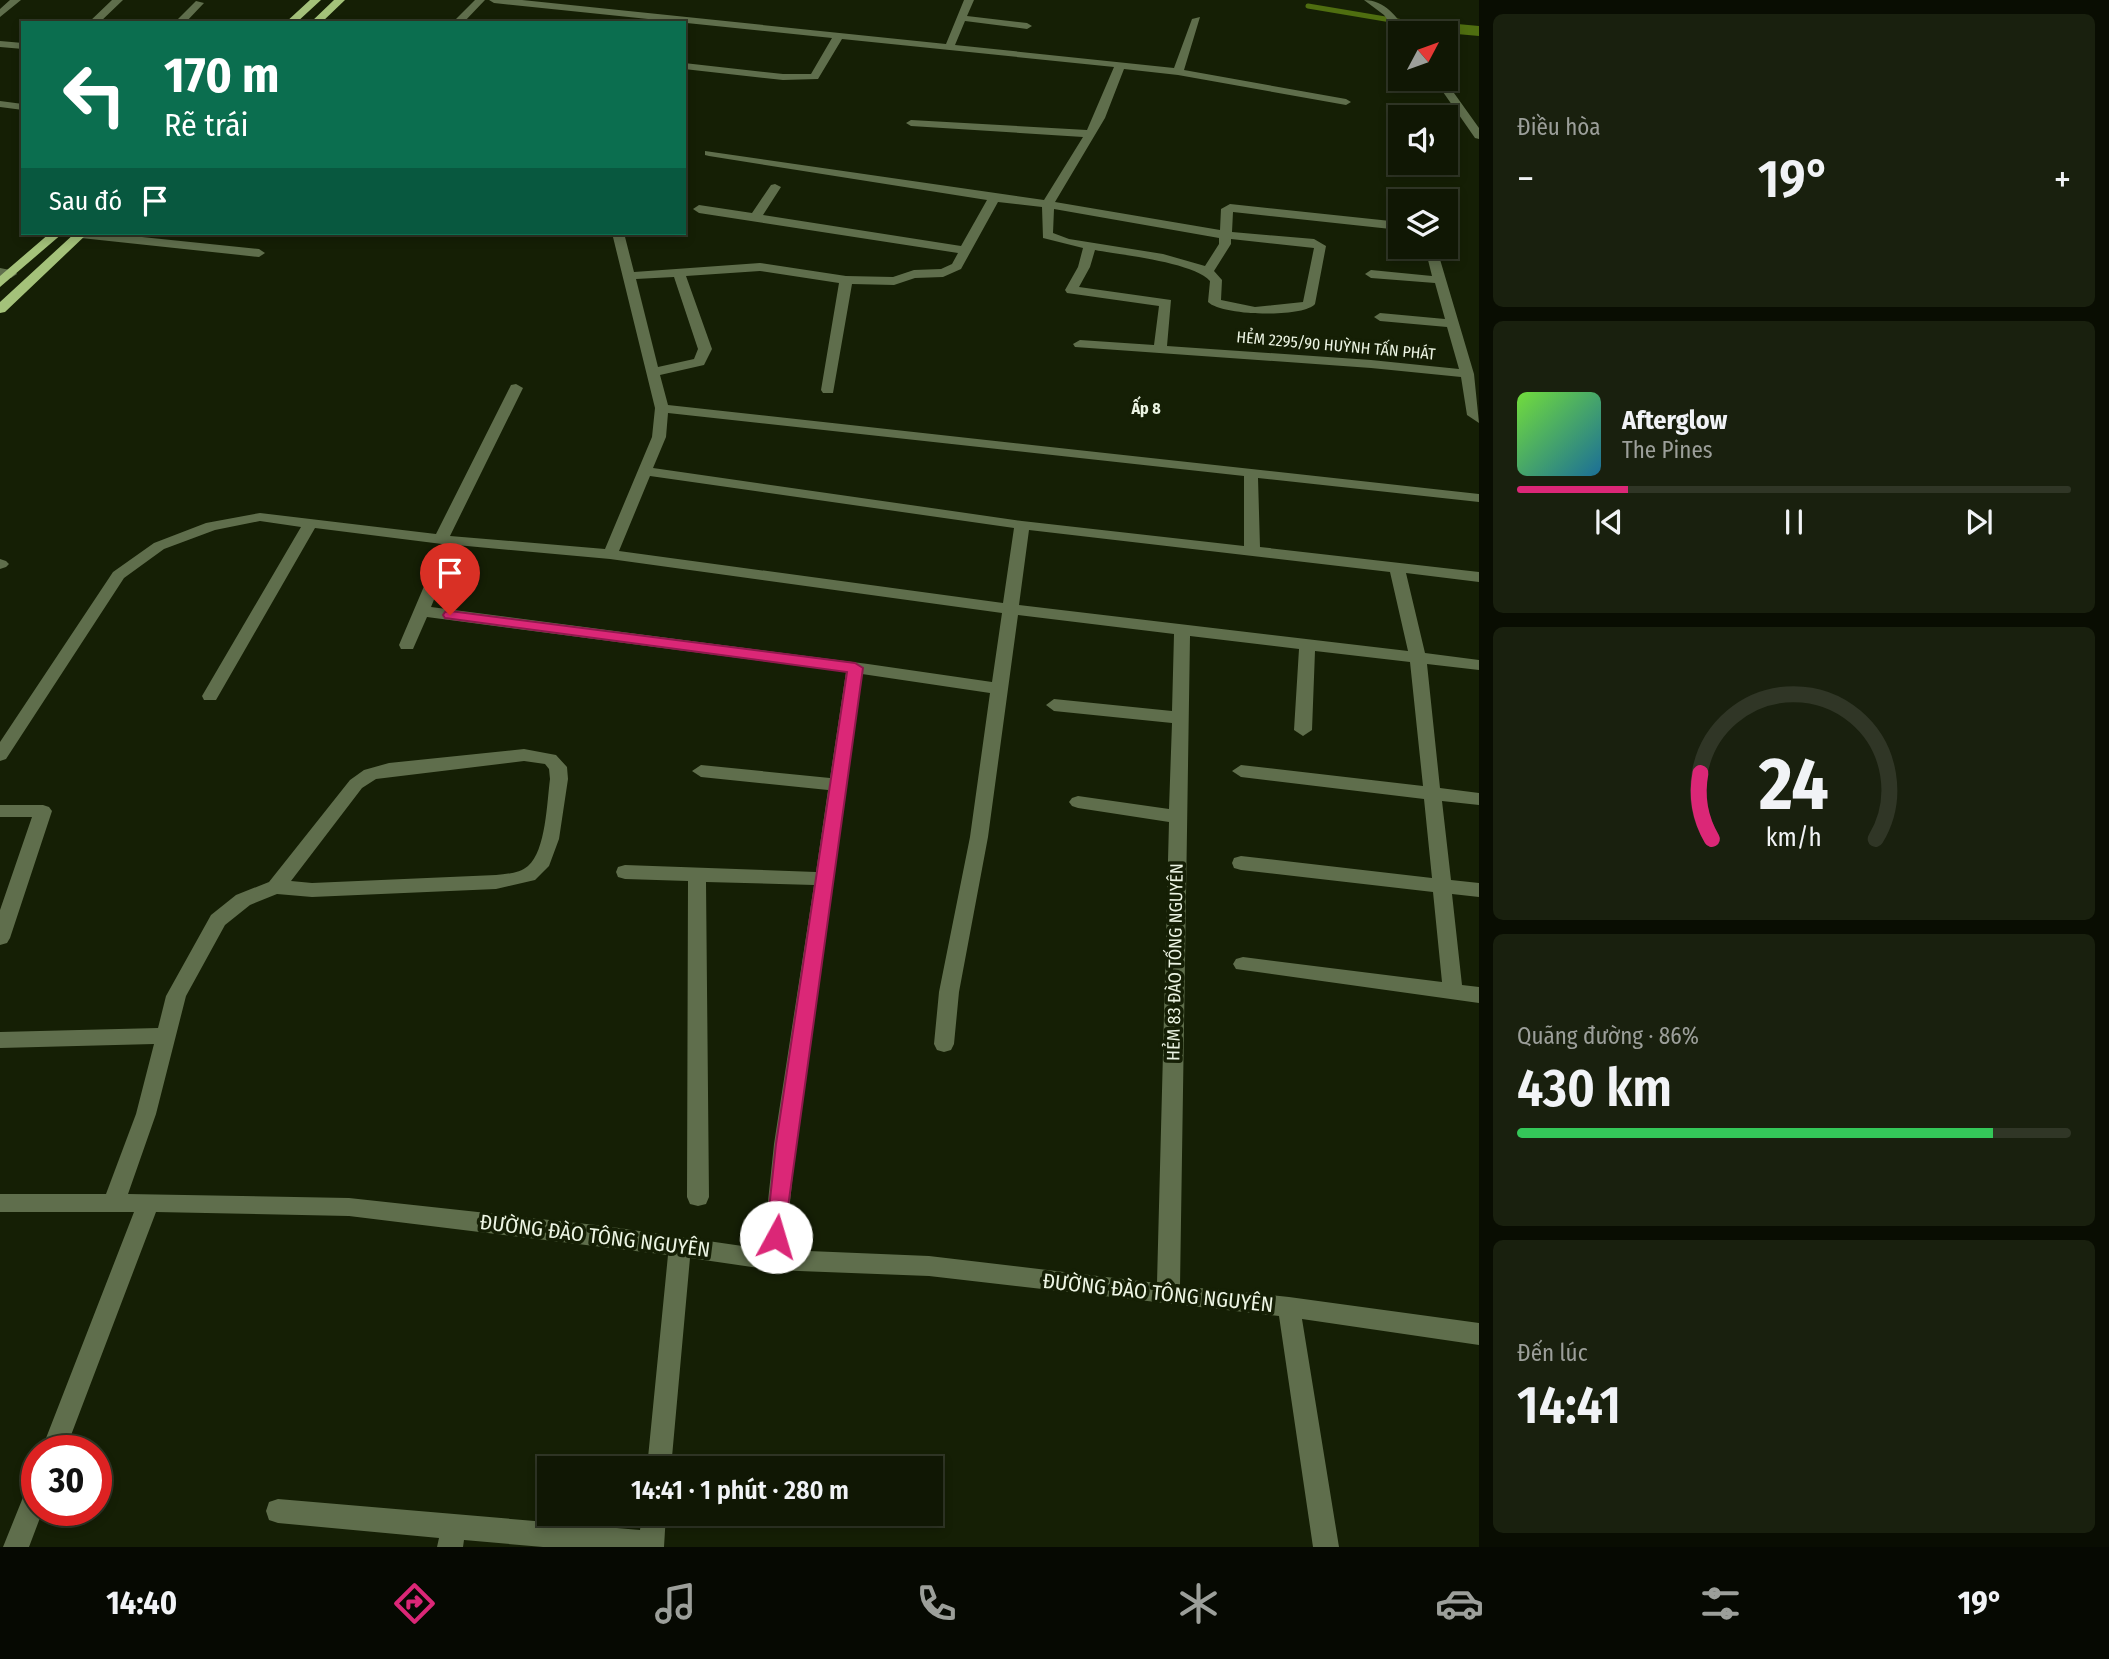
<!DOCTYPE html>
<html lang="vi">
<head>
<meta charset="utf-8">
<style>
  :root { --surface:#101704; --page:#19200e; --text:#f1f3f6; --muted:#9c9f9a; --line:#303626; --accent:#db2777 }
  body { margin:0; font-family:"Fira Sans Condensed",sans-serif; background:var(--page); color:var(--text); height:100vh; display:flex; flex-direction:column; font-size:26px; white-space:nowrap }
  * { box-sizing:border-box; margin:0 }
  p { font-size:23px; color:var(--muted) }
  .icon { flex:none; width:38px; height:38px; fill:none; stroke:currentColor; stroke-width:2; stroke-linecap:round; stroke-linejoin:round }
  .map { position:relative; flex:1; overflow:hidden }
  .side { display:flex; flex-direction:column; gap:14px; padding:14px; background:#090d02; width:630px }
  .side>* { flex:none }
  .guide { position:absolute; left:21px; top:21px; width:665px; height:214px; border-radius:0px; box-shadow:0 4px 10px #0003,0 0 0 2px var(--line); background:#0b6e4f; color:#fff; overflow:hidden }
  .needle { width:46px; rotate:49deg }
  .buttons { position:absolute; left:1388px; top:21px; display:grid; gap:14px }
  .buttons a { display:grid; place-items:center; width:70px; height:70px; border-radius:0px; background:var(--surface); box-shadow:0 4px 10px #0003,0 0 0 2px var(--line); font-size:35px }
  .speed { position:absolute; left:21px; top:1435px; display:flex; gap:14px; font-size:35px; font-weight:700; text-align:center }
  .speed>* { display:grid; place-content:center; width:91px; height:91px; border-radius:50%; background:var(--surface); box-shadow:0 4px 10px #0003,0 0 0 2px var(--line); line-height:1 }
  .speed .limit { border:10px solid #d22; background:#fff; color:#111 }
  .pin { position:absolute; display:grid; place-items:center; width:60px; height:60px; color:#fff; margin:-72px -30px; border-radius:50% 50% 50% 0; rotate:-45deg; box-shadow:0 0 7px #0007 }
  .pin .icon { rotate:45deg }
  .me { position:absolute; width:77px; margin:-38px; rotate:6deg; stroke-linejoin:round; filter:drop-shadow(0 0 5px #0008) }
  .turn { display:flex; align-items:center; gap:24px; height:147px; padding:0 28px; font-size:32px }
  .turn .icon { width:91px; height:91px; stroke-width:2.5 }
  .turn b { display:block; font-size:49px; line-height:60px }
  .then { display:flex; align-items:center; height:66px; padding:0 28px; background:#0003; gap:14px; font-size:26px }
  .big { font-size:52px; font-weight:600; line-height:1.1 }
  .side .widget { flex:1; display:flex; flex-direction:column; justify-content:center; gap:10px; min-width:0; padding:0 24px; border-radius:10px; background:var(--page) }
  .side .dial { align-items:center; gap:0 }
  .dial svg { height:182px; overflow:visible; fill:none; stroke:var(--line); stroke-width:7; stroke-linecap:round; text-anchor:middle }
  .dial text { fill:var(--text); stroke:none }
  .song { display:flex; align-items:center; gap:21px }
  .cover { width:84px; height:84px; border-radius:10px; background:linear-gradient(135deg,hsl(100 70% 55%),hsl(200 70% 35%)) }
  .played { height:7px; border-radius:4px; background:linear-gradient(90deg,var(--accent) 20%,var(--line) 20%) }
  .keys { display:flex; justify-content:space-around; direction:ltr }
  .heat { display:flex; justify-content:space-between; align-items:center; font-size:38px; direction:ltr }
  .charge { height:10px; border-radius:5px; background:linear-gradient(90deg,#34c759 86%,var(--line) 0) }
  .trip { position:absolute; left:537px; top:1456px; width:406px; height:70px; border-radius:0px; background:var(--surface); box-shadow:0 4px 10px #0003,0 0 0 2px var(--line); font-weight:600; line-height:70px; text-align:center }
  .tab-bar { display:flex; height:112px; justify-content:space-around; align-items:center; background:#060902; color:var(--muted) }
  .tab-bar .icon { width:49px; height:49px }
  .tab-bar .on { color:var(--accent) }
  .tab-bar b { font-size:32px; color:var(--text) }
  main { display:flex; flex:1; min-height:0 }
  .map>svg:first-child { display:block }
  .water { fill:#4f6e10 }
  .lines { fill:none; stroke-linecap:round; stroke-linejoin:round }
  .stream { stroke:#4f6e10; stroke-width:5 }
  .minor { fill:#5f6e4c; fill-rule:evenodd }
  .major { fill:#a4c27a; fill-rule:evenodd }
  .route { fill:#db2777; stroke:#8e194d; stroke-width:2 }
  .labels { text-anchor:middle; stroke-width:7; stroke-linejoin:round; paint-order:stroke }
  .far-street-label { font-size:16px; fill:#edf5e4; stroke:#151f05 }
  .far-neighbourhood-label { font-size:16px; font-weight:bold; fill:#edf5e4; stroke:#151f05 }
  .street-label { font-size:18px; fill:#edf5e4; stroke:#151f05 }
  .near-street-label { font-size:21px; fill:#edf5e4; stroke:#151f05 }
</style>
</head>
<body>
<main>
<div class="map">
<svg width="1479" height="1547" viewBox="0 0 1479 1547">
  <rect width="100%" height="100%" fill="#151f05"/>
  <path class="water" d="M1404,19L1479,26V36L1412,30Z"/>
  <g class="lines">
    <path class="stream" d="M1308,6L1415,24"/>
    <path class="minor" d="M10,0H21L0,17V9Z
      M112,0H123L99,23H88Z
      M475,0H485L463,23H452Z
      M489,0H522L946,44L964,0H974L967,16L1027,23L1032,26L1027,29L965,21L955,45L1174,68L1192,19L1200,17L1184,70L1346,99L1351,102L1346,105L1178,75L1124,69L1105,118L1055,202L1220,230L1221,209L1230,204L1400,222V230L1233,212L1232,232L1314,239L1326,246L1315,304C1303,318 1222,316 1208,302L1210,281C1193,262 1121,255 1095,250L1090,267L1079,287L1171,300L1167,346L1371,360L1459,369L1447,327L1380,321L1374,317L1380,313L1445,319L1435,283L1371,278L1365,274L1371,270L1432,276L1427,256L1433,252L1439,256L1474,374L1479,423L1467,415L1461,377L1371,368L1075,347L1073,344L1080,340L1154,345L1159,306L1067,293L1065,290L1078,267L1083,248L1043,238L1042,207L998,202L961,269L943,277L915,278L894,285L852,284L833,393H823L821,390L839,283L760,271L686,276L712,349L704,365L660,375L668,405L1479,494V502L1258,478L1260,547L1479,572V582L1406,573L1425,653L1479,660V670L1427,664L1440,788L1479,793V805L1442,801L1451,880L1479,883V897L1452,894L1462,985L1479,987V1003L1236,969L1233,964L1236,959L1243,957L1442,982L1433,892L1241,870L1234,868L1232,863L1234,858L1241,856L1432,878L1424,799L1241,777L1232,771L1241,765L1423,786L1410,662L1315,651L1312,730L1303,736L1294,730L1299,649L1190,636L1180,1286L1289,1297L1479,1323V1345L1302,1319L1339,1547H1313L1279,1316L929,1276L773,1270L690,1258L671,1468H647L668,1255L349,1216L156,1212L65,1451H41L134,1212H0V1194H106L136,1114L154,1044L0,1048V1032L158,1028L166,996L211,915L236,895L269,882L350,780L364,770L389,763L524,749L556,755L567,767L568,779L559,839L549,866L535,880L496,889L312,897L277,894L250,905L225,925L186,996L156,1114L128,1194L349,1198L605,1226L763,1249L774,1144L814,885L706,882L709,1197L706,1204L698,1206L690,1204L687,1197L688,881L625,879L618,877L616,872L618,867L625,865L816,872L828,790L701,777L692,771L701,765L830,778L846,672L427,617L413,649H401L399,645L442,544L315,528L216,700H204L202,696L301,527L260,521L215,530L164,549L124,578L6,759L0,761V742L113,572L154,543L206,523L260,513L436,534L511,385L516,384L523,388L450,536L605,549L652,437L655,408L612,233H624L634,272L760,263L846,276L893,277L914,270L941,269L952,264L958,253L699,213L693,209L699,205L752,213L771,185L775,184L781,187L763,215L961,246L987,200L709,156L705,155V151L1044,200L1083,137L911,126L906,123L911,120L1087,130L1114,67L842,39L818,79L783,80L684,69V63L783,74H811L832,38L494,3ZM1054,209L1219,238V244L1205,266L1163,254L1069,239L1053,233ZM1231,239L1314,248L1303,302L1255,307L1221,300L1222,280L1214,271L1231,244ZM674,277L698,349L694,359L658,367L636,279ZM668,413L1244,476V546L1022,521L653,468L666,437ZM650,476L1014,528L1003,603L619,551ZM1029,530L1390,572L1408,651L1019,605ZM456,545L610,559L1002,613L992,682L868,664L431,607ZM1018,615L1174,634L1172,711L1054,699L1046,705L1054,711L1172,723L1169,809L1078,796L1072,798L1069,802L1072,806L1078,808L1169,822L1157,1283L929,1256L785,1250L796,1144L862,674L990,693L970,837L939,992L934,1044L937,1050L944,1052L951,1050L954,1044L959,992L988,837ZM524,761L545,764L549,769L550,779C547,801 546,851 528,866C520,873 507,874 496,875L312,883L291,881L362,788L376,779Z
      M1364,0C1385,0 1397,17 1408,33L1399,35L1384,15Z
      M196,1L204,3L185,23H174Z
      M0,41L23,43V49L0,47Z
      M1434,79H1444L1479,128V139L1475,138Z
      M0,101L23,104V110L0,107Z
      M76,233H103L259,249L265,253L259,257L81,238L77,237Z
      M0,268L15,271L17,274L11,278L0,276Z
      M0,559L6,561L9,564L6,567L0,569Z
      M0,805H43L49,807L52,811L10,938L7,943L0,945V910L32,817H0Z
      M37,1482V1510H43L29,1547H3L28,1485Z
      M278,1499L640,1530L642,1514H666L664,1547H543L464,1540L463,1547H437L439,1538L278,1523L269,1520L266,1511L269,1502Z"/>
    <path class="major" d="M310,0H321L296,23H285Z
      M334,0H345L321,23H310Z
      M50,233H63L0,287V276Z
      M75,233H88L5,312L0,313V302Z"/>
  </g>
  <path class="route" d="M450,611L855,663L863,668L783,1243L776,1245L768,1243L766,1237L776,1144L847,672L445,618L443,615L445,612Z"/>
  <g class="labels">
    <g class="far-street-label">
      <text transform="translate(1336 345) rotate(5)" y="6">HẺM 2295/90 HUỲNH TẤN PHÁT</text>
    </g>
    <g class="far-neighbourhood-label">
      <text x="1146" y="414">Ấp 8</text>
    </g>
    <g class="street-label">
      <text transform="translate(1175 962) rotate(-89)" y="6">HẺM 83 ĐÀO TỐNG NGUYÊN</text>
    </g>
    <g class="near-street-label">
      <text transform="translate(595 1236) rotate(7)" y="7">ĐƯỜNG ĐÀO TÔNG NGUYÊN</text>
      <text transform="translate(1158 1293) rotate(6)" y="7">ĐƯỜNG ĐÀO TÔNG NGUYÊN</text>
    </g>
  </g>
</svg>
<div class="buttons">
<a><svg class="needle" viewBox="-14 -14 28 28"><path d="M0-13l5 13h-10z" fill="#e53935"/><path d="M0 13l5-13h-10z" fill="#9c9f9a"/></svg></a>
<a><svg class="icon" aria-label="sound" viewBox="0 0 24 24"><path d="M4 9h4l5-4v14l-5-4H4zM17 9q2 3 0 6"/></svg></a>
<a><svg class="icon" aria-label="layers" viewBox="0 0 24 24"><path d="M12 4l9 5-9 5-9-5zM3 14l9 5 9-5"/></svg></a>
</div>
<div class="speed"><div class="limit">30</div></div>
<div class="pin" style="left:450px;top:615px;background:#d93025"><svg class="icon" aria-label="arrive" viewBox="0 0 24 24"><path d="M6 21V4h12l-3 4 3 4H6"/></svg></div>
<svg class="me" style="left:776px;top:1237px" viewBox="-20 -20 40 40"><circle r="19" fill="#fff"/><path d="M0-13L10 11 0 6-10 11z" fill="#db2777"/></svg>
<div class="trip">14:41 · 1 phút · 280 m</div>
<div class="guide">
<div class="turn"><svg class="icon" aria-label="left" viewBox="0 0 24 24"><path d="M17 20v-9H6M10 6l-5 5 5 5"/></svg><div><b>170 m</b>Rẽ trái</div></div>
<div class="then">Sau đó<svg class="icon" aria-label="arrive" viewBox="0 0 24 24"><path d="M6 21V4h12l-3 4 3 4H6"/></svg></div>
</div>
</div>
<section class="side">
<div class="widget"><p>Điều hòa</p>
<div class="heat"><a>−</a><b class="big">19°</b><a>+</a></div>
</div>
<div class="widget">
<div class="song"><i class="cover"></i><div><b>Afterglow</b><p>The Pines</p></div></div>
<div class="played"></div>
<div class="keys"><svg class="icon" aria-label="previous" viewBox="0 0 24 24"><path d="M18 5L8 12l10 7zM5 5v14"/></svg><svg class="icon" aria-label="pause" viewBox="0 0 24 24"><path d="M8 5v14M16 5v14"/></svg><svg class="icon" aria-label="next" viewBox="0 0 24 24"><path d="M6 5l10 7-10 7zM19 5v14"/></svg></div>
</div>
<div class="widget dial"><svg viewBox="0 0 100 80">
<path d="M14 69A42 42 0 1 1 86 69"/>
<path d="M14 69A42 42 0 0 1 9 40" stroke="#db2777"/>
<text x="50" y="56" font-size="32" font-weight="700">24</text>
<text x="50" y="72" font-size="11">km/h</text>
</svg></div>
<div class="widget"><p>Quãng đường · 86%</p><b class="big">430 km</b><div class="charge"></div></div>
<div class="widget"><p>Đến lúc</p><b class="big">14:41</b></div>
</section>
</main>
<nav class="tab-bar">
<b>14:40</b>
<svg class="icon on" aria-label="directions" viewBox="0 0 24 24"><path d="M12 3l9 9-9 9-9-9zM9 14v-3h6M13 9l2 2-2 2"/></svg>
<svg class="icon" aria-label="music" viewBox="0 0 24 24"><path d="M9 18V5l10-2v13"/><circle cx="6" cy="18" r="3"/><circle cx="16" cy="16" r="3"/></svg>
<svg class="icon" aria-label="phone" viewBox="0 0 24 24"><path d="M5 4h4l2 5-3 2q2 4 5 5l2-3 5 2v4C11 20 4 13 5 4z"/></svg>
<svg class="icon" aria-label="climate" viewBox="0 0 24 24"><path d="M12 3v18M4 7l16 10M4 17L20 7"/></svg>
<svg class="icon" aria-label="car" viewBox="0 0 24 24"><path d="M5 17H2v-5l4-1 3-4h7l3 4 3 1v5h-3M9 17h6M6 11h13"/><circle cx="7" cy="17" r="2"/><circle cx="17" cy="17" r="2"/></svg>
<svg class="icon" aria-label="filters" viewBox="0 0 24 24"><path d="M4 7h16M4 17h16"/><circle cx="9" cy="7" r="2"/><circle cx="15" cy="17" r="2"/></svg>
<b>19°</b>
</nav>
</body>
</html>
